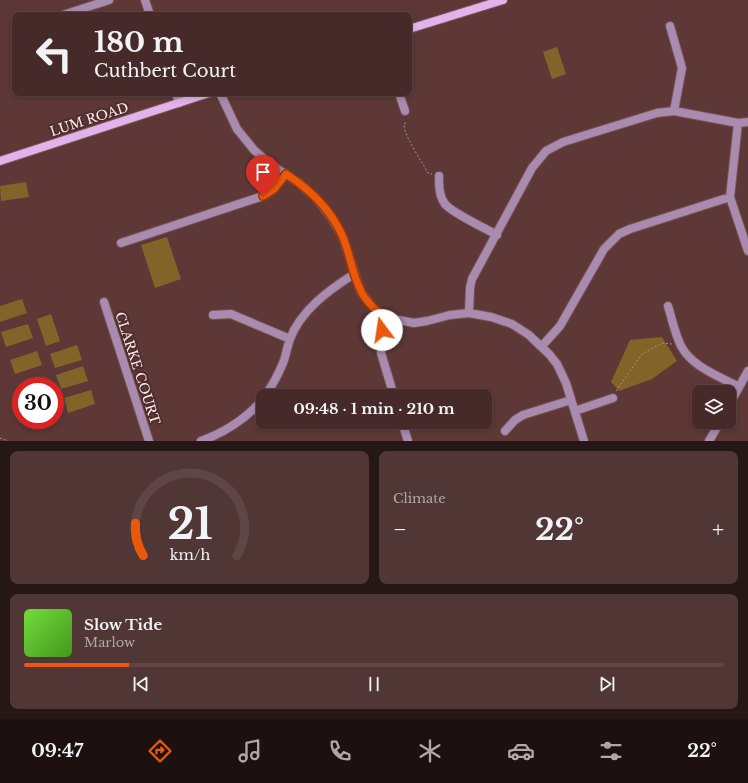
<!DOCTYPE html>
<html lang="en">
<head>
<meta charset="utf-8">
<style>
  :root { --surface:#462a29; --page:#503635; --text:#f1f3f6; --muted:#b0a7a8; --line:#5e4646; --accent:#ea580c }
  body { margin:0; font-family:"Libre Baskerville",serif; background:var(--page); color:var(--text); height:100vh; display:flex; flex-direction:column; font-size:15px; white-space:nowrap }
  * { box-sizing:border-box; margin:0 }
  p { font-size:13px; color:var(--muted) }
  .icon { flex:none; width:22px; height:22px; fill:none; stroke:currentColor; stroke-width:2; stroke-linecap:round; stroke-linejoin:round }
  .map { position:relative; height:441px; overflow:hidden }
  .details { display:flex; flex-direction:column; gap:10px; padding:10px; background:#261717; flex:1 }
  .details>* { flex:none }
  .banner { position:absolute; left:12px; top:12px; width:400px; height:84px; border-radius:8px; box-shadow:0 2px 6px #0003,0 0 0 1px var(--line); background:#462a29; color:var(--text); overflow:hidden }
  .fabs { position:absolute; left:692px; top:385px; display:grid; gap:8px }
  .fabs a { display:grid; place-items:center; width:44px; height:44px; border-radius:8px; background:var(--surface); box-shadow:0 2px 6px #0003,0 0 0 1px var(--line); font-size:20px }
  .speed { position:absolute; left:12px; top:377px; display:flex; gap:8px; font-size:20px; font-weight:700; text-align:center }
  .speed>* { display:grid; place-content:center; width:52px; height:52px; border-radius:50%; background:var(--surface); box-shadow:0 2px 6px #0003,0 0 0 1px var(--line); line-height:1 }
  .speed .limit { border:6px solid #d22; background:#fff; color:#111 }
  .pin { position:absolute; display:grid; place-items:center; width:34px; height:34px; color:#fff; margin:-41px -17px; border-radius:50% 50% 50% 0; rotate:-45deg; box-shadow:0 0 4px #0007 }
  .pin .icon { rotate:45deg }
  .me { position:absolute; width:44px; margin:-22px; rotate:346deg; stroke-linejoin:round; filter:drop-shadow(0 0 3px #0008) }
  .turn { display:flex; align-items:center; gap:14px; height:84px; padding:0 16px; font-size:18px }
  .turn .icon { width:52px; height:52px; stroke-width:2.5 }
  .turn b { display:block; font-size:28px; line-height:34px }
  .big { font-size:30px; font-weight:700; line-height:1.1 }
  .details .widget { flex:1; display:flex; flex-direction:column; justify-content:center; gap:6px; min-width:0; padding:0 14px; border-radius:8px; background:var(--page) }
  .details .dial { align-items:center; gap:0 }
  .dial svg { height:104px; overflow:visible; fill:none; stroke:var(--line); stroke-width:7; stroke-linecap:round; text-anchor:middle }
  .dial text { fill:var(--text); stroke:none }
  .song { display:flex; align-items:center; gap:12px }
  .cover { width:48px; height:48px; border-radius:6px; background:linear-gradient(135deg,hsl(100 70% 55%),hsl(100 70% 35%)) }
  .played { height:4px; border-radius:2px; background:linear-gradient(90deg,var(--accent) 15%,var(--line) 15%) }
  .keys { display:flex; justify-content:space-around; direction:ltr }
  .heat { display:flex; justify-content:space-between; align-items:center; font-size:22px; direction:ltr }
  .details .tiles { flex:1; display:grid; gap:10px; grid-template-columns:1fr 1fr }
  .widget:last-child { grid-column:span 2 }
  .trip { position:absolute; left:256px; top:389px; width:236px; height:40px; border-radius:8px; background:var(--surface); box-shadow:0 2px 6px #0003,0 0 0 1px var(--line); font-weight:700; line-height:40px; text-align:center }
  .tab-bar { display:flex; height:64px; justify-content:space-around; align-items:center; background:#1c1110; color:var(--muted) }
  .tab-bar .icon { width:28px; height:28px }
  .tab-bar .active { color:var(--accent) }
  .tab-bar b { font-size:18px; color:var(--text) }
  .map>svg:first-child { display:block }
  .green { fill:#826328 }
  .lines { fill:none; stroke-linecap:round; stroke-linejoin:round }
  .street-casing { stroke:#765554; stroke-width:10 }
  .secondary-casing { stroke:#765554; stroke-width:10 }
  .path { stroke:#aa8f8f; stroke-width:1; stroke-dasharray:2 2; stroke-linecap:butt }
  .street { stroke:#a88bae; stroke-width:8 }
  .secondary { stroke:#e1b3ea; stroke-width:8 }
  .route-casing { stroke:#983908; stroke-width:10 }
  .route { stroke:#ea580c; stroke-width:7 }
  .labels { text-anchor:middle; stroke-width:4; stroke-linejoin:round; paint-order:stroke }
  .street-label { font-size:13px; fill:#fceded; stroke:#512d2d }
</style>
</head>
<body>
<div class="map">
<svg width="748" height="441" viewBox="0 0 748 441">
  <rect width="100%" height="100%" fill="#5d3837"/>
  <path class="green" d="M557,47L566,74L552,79L543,52Z
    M26,182L29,197L1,201L0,186Z
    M167,237L181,279L155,288L141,245Z
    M22,299L27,313L0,322V306Z
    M51,314L60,341L46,346L37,319Z
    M28,324L33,338L6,347L1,332Z
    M662,337L677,361L652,379L619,391L611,382L630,340Z
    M77,345L82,360L55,368L50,354Z
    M37,351L42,365L15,374L10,360Z
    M83,366L88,381L61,389L56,375Z
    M91,390L95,404L68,413L64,398Z"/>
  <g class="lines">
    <defs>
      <path id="street" d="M145,0L150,15
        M63,15L109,0
        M670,26L682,68L674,111
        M176,93L179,103
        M220,93L237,129L254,150L270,164L299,183L316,198L331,217L342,235L361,292L372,306L383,317L414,323L427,321L450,315L469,313L491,317L512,324L529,335L549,354L557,364L566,383L584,441
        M399,93L405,111
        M738,123L730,197L748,251
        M439,176C439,186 439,196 445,204C452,213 485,228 497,235
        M121,243L263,196L274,189L286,174
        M104,302L149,441
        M668,306C672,319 675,334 681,346C692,367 719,376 739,387
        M469,313L470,288L472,279L532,168L546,151L563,142L657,113L674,111L738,123L748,122
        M213,315L231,314L290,339
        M383,317L381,353L394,396
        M542,346L560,326L604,249L619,234L630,229L730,197
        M265,396C272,386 278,375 283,363C286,356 287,347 290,339C301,310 329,290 354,274
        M729,405L748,371
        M575,411L613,398
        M402,422L408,441
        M505,431L515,420L523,415L571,400
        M201,441C226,432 246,419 263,399
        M709,441L720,422"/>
      <path id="secondary" d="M409,29L503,0
        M0,161L209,93"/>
    </defs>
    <use href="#street" class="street-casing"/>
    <use href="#secondary" class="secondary-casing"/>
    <path class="path" d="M406,123L404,124C403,134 422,162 428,173L432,174
      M616,391L642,354L662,343L672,344
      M0,438L8,441"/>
    <use href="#street" class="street"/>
    <use href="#secondary" class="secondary"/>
  </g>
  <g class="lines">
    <defs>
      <path id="route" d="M263,196L274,189L286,174C309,189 331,210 342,235C350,253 352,274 361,291C365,301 375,309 383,317L382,330"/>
    </defs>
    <use href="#route" class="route-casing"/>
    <use href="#route" class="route"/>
  </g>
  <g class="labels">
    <g class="street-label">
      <text transform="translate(89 119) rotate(-18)" y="5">LUM ROAD</text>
      <text transform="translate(138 368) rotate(72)" y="5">CLARKE COURT</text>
    </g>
  </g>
</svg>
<div class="fabs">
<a><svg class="icon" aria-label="layers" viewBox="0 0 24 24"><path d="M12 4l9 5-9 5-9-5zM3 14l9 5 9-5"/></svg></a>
</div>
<div class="speed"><div class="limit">30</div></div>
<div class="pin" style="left:263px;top:196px;background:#d93025"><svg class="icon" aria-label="arrive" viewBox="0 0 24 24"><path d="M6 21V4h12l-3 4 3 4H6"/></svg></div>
<svg class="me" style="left:382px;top:330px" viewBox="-20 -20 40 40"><circle r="19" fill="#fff"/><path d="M0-13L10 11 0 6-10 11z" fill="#ea580c"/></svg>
<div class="trip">09:48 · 1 min · 210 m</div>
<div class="banner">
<div class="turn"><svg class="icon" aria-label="left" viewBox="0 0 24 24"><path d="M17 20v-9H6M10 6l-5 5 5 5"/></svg><div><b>180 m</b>Cuthbert Court</div></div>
</div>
</div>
<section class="details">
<div class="tiles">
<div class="widget dial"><svg viewBox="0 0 100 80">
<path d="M14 69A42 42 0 1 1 86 69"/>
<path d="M14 69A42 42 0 0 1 8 44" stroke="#ea580c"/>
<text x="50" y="56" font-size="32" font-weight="700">21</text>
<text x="50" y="72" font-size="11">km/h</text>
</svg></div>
<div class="widget"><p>Climate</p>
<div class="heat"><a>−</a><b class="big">22°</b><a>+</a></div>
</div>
<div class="widget">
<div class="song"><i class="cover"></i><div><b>Slow Tide</b><p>Marlow</p></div></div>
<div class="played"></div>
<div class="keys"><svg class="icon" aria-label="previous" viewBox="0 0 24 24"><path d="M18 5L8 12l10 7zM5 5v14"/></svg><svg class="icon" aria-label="pause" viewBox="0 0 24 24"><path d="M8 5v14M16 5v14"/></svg><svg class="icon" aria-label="next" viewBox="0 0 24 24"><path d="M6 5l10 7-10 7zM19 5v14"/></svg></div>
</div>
</div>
</section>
<nav class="tab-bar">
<b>09:47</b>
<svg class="icon active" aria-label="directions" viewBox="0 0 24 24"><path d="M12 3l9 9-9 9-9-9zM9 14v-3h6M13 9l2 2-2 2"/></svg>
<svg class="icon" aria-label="music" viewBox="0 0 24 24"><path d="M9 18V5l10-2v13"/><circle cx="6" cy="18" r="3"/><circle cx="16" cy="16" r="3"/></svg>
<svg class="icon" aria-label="phone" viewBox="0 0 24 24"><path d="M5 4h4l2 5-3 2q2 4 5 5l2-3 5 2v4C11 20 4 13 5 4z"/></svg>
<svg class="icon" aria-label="climate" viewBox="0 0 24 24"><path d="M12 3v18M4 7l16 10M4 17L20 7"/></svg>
<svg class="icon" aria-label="car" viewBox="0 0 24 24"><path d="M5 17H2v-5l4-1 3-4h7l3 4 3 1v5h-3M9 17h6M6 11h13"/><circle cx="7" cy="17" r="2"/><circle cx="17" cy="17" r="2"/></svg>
<svg class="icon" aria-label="filters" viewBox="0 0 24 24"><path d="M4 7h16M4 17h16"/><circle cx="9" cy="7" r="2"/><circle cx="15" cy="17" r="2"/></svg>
<b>22°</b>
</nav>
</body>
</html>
